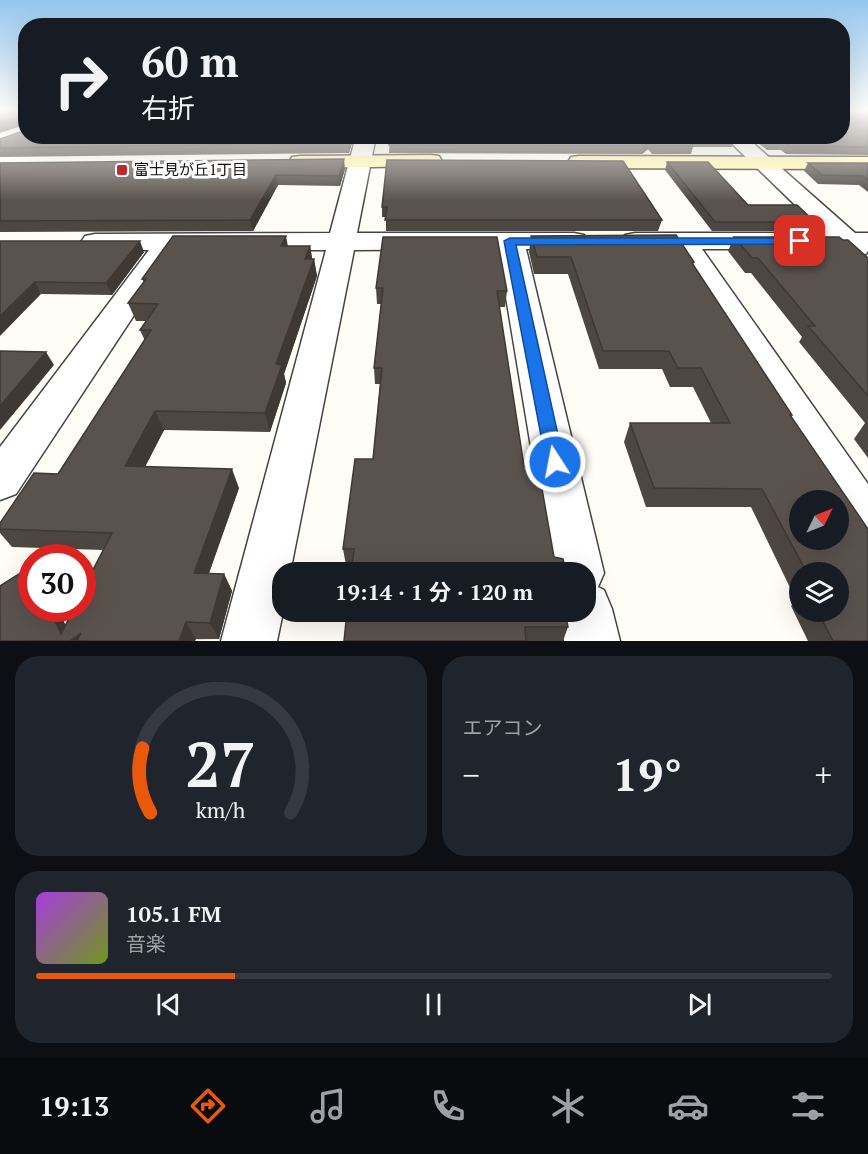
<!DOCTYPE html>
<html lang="ja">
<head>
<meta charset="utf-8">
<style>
  :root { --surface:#171b24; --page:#20242c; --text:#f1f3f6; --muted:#9ea1a6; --line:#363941; --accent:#ea580c }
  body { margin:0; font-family:"PT Serif","Noto Sans JP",serif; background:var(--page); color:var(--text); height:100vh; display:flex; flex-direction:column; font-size:22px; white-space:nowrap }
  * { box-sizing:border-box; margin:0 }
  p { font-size:20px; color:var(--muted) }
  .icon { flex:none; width:33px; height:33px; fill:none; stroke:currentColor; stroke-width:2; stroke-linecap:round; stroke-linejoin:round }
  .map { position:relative; height:641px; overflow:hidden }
  .drawer { display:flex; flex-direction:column; gap:15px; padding:15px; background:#0d0f14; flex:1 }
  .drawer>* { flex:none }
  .guide { position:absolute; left:18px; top:18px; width:832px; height:126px; border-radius:24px; box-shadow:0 6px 24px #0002; background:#171b24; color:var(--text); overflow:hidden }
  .needle { width:39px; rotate:47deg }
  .controls { position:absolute; left:789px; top:490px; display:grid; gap:12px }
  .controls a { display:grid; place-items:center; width:60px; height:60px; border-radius:50%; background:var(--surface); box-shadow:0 6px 24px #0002; font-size:30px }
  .speed { position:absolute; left:18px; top:544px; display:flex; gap:12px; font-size:30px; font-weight:700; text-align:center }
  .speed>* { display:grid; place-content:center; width:78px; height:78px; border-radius:50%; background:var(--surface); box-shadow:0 6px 24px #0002; line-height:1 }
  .speed .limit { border:9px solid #d22; background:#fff; color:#111 }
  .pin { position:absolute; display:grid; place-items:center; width:51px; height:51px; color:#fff; margin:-26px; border-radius:12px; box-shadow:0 3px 9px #0006 }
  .me { position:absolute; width:66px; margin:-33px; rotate:349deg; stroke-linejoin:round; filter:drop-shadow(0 0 4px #0008) }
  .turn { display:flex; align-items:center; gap:21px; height:126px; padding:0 24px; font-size:27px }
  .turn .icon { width:78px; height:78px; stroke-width:2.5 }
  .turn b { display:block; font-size:42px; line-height:51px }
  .big { font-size:45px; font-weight:700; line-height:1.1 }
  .drawer .widget { flex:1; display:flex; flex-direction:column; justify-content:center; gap:9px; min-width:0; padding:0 21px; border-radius:24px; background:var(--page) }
  .drawer .dial { align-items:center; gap:0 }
  .dial svg { height:156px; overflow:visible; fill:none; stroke:var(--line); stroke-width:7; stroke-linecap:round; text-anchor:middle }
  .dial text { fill:var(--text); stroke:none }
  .song { display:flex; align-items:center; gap:18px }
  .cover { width:72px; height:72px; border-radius:9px; background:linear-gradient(135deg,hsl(280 70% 55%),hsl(80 70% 35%)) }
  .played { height:6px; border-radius:3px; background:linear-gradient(90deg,var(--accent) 25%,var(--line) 25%) }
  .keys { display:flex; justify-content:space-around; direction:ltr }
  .heat { display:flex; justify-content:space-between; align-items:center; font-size:33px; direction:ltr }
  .drawer .tiles { flex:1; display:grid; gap:15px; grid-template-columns:1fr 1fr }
  .widget:last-child { grid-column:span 2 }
  .trip { position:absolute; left:272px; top:562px; width:324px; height:60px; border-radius:24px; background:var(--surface); box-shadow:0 6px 24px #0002; font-weight:700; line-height:60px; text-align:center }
  .menu { display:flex; height:96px; justify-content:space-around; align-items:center; background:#090b0e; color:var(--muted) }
  .menu .icon { width:42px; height:42px }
  .menu .on { color:var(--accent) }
  .menu b { font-size:27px; color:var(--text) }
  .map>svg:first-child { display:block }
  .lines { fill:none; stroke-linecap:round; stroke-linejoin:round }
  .street-casing { stroke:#444; stroke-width:3 }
  .secondary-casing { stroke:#333; stroke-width:3 }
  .street { fill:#fff; fill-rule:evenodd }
  .secondary { fill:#fff6b0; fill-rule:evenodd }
  .wall { fill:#4d4742; fill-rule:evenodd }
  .shaded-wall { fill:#3f3936 }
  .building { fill:#5a524d; stroke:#3f3936; stroke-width:1.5; fill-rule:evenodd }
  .route { fill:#1a73e8; stroke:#114b97; stroke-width:1.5 }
  .poi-dot { fill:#c4262e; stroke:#fff; stroke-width:2 }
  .labels { text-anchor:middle; stroke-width:6; stroke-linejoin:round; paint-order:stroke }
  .far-poi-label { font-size:15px; fill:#111; stroke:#fff; text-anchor:start }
</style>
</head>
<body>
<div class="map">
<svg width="868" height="641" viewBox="0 0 868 641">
  <rect width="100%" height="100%" fill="#fffdf5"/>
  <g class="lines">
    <defs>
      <path id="street" d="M356,136H376L357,233H574L584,235L588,241L584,247L574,249H526L604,573L598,587L604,590L612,609L620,641H564L559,612H585V573H552L498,249L354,250L290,573H282L283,612L277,641H221L326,250H177L16,494L0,500V447L149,250H95L85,248L81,242L85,236L95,234L330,233Z
        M724,136H745L855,233H868V251L866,254C856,256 849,257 841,249H702L868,484V545C845,536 838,526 838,501H828L673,249H635L625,247L621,241L625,235L635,233H824Z"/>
      <path id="secondary" d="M431,155L439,156L442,161L439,166L300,168L292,167L289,162L292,157L300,156Z
        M579,156L868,157V169L579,168L571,167L568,162L571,157Z"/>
    </defs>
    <use href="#street" class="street-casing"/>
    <use href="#secondary" class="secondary-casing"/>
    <use href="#street" class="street"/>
    <use href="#secondary" class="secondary"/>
  </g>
  <path class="wall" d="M868,111V155L786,154L781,150H767L749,136H843Z
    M354,136L349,153L0,157V139Z
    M390,136L734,139L732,147H693L691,154H652L648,149L642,154L389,153Z
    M667,162L748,205L815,222L811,231H712L665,170Z
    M0,163L345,169L340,186L278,185L253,231L0,232Z
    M808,163H868V192L859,185L818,184L804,171Z
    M382,207L662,220L658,231H386V217H382Z
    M531,236L694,262L693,265L792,415L791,417L868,641H808L791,606L796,600L751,507H646L624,442L630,423H711L693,387H670L662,369H599L568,274H534L529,252ZM800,573H838V612H800Z
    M734,237L843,240L868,258V458L854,439L865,423L799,342L802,337L751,273H745L728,251Z
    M0,241L144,252L112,295L41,294Z
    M288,246H310L312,259H314L317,276L284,374L286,383L270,432L164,430L145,467L239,488L209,573L224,574L232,591L219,639L0,641L32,609H58L65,625L103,550L12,547L0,533V523L58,474L145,341L140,330L146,321H136L128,303L144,282L142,279Z
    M376,288L507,291L505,307H500L352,565H346L343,549L373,459L380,384H375L374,368L381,304H377Z
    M347,612L568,627L563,641H344Z"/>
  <path class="shaded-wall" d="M21,116L25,125L0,133V123Z
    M350,136H354L349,153L348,143Z
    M650,141L648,149L642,154L644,146Z
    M344,159L345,169L340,186L339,176Z
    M276,175L278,185L253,231L250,220Z
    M286,236L289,252L281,246Z
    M140,241L144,252L112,295L106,283Z
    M310,246L313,263L314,259L317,276L284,374L286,383L270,432L265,413L276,364L305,259Z
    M35,282L41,294L0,336V316Z
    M46,352L54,365L0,430V406Z
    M155,411L164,430L136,484L125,466Z
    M232,469L239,488L203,590L194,573Z
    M224,574L232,591L219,639L210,623Z
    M50,609H58L72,639L81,633L89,641H68L61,634Z
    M186,622L196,639L195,641H179Z"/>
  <path class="building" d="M0,111H26V126L24,125V118L21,116L0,123Z
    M843,111H868V147L790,146L785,142H770L762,136H843Z
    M26,130V136H350L348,143L0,148V139Z
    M390,136H732L734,139H686L693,146H654L650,141L644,146L389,145Z
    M344,159L339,176L276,175L250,220L0,221V163Z
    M387,160L623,161L662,220H385L387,207H382Z
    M667,162H708L748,205H797L815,222H715Z
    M808,163H868V180L863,176L822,175Z
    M676,235L694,262L692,263L792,415H790L868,529V641H833L818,612H838V573H807L762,489L654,488L630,423H730L701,368H678L669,351H603L571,257H537L531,236ZM800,501H838V540H800Z
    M173,236H286L281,246H310L305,259H314L276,364L282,365L265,413L155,411L125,466L232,469L194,573L224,574L210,623L186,622L179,641H77L81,633L70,641H0V586L30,567L32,570V609H50L61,634L74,609H82V591L112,533L0,529V523L34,473L58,474L151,330H140L158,304L128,303L146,279H142Z
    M383,237H497L507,291H497L524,466H538L554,557L563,559L566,573H351L354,549H343L355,459H373L382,368H374L383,288H376Z
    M734,237H839L843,240H848L868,258V396L808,326H815L758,258H752Z
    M0,241H140L106,283L35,282L0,316Z
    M0,351L46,352L0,406Z
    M347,612H565L568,627H525L526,641H344Z"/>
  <linearGradient id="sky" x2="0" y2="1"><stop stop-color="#95c6ee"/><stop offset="0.55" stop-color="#fffefa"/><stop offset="1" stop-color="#fffefa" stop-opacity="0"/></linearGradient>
  <rect width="868" height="201" fill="url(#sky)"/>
  <path class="route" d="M510,238H800L806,241L800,244L516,245L564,462L561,468L555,470L549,468L546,462L504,241Z"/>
  <rect class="poi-dot" x="116" y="164" width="12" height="12" rx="3"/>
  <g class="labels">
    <g class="far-poi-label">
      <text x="134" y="175">富士見が丘1丁目</text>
    </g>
  </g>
</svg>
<div class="controls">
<a><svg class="needle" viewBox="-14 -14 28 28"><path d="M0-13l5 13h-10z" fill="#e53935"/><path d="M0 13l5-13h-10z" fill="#9ea1a6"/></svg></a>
<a><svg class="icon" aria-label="layers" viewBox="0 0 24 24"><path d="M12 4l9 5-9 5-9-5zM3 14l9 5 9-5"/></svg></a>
</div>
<div class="speed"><div class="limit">30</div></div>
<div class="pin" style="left:800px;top:241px;background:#d93025"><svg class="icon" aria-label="arrive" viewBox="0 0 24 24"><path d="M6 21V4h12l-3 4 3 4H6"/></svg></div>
<svg class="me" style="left:555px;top:462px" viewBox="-20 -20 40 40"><circle r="17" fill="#1a73e8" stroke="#fff" stroke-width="3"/><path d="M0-11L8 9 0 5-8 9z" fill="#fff"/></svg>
<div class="trip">19:14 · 1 分 · 120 m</div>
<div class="guide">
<div class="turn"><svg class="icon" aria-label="right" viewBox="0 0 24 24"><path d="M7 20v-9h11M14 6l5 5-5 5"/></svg><div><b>60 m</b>右折</div></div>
</div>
</div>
<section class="drawer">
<div class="tiles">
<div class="widget dial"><svg viewBox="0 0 100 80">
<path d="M14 69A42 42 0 1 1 86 69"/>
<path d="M14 69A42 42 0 0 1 10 36" stroke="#ea580c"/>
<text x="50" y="56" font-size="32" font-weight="700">27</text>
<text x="50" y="72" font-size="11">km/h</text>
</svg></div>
<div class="widget"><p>エアコン</p>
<div class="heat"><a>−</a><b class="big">19°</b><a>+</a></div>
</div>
<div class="widget">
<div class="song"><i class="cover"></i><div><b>105.1 FM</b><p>音楽</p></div></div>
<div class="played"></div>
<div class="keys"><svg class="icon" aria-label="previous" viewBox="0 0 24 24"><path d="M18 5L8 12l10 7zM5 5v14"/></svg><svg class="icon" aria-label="pause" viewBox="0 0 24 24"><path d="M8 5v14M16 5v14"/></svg><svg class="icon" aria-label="next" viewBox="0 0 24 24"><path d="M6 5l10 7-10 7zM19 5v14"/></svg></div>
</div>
</div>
</section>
<nav class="menu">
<b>19:13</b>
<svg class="icon on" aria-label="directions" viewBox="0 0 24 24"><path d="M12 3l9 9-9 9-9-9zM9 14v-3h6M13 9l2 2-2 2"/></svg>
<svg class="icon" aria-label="music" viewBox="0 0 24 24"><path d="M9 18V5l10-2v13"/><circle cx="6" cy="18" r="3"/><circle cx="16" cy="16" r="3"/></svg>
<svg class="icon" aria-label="phone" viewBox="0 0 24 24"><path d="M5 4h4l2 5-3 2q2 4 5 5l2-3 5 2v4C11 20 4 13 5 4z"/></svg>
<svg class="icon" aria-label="climate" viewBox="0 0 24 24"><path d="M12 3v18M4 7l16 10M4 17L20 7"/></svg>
<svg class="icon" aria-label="car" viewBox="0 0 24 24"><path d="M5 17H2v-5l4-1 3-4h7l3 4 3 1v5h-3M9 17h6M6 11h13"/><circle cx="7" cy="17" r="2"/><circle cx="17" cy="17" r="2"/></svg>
<svg class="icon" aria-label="filters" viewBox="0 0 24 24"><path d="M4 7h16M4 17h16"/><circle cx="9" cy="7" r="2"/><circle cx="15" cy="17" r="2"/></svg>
</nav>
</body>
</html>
